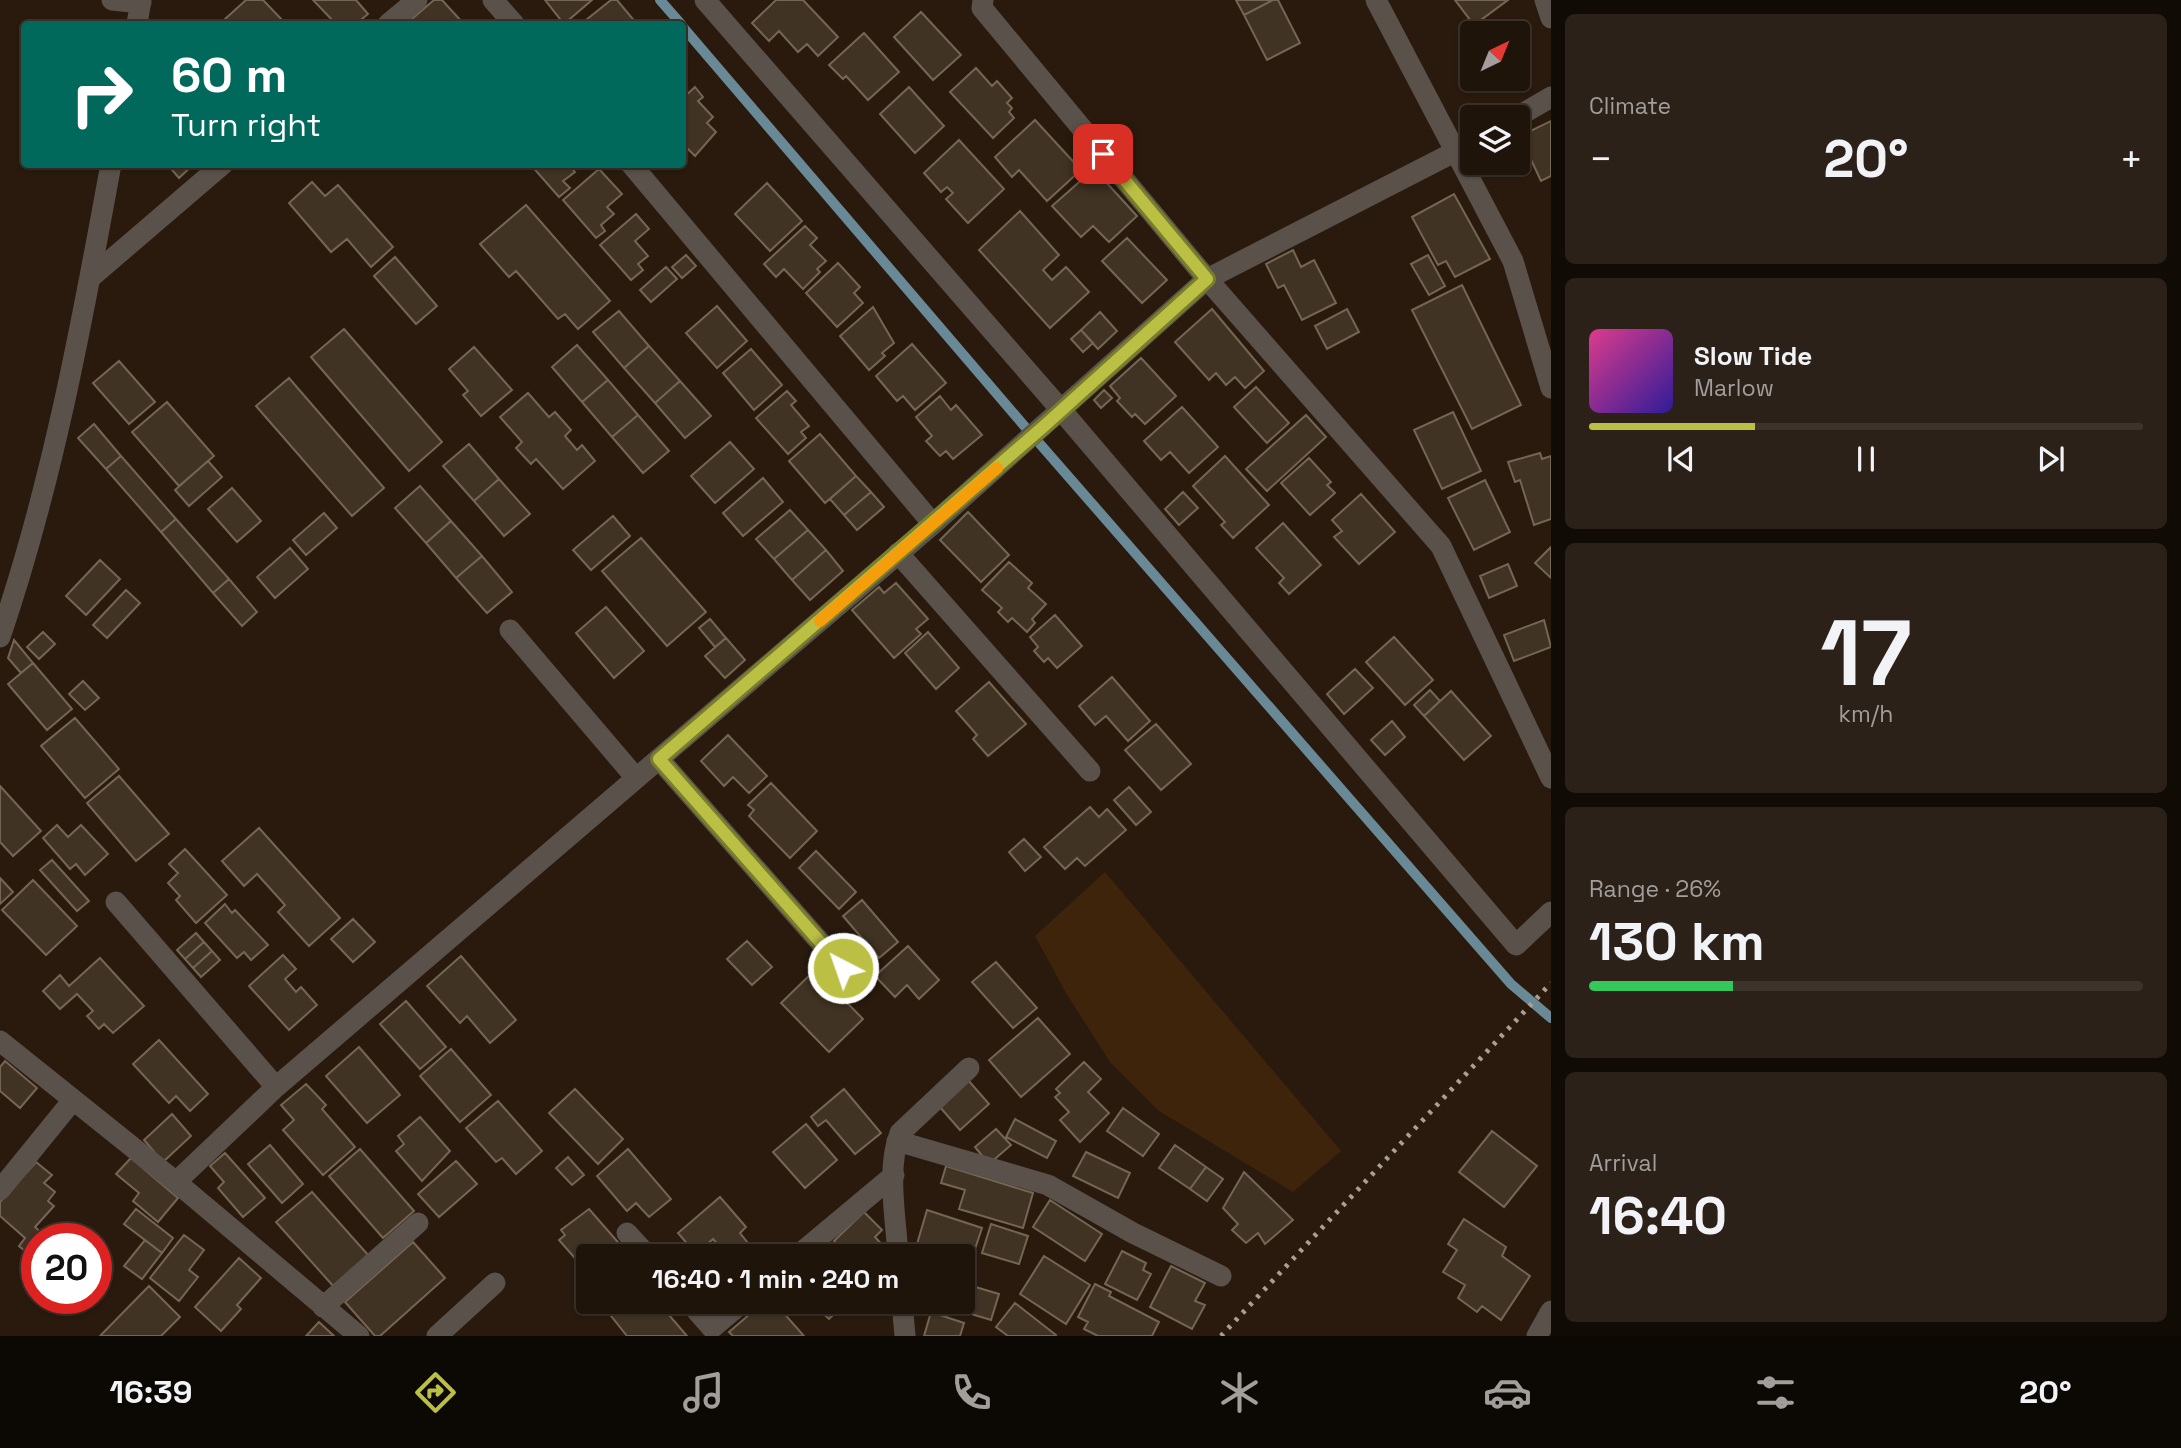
<!DOCTYPE html>
<html lang="en">
<head>
<meta charset="utf-8">
<style>
  :root { --surface:#1f140a; --page:#2c2118; --text:#f1f3f6; --muted:#a19e9c; --line:#3c332b; --accent:#bbc044 }
  body { margin:0; font-family:"Space Grotesk",sans-serif; background:var(--page); color:var(--text); height:100vh; display:flex; flex-direction:column; font-size:26px; white-space:nowrap }
  * { box-sizing:border-box; margin:0 }
  p { font-size:23px; color:var(--muted) }
  .icon { flex:none; width:38px; height:38px; fill:none; stroke:currentColor; stroke-width:2; stroke-linecap:round; stroke-linejoin:round }
  .map { position:relative; flex:1; overflow:hidden }
  .side { display:flex; flex-direction:column; gap:14px; padding:14px; background:#110b06; width:630px }
  .side>* { flex:none }
  .guide { position:absolute; left:21px; top:21px; width:665px; height:147px; border-radius:7px; box-shadow:0 2px 5px #0004,0 0 0 2px var(--line); background:#00695c; color:#fff; overflow:hidden }
  .needle { width:46px; rotate:43deg }
  .tools { position:absolute; left:1460px; top:21px; display:grid; gap:14px }
  .tools a { display:grid; place-items:center; width:70px; height:70px; border-radius:7px; background:var(--surface); box-shadow:0 2px 5px #0004,0 0 0 2px var(--line); font-size:35px }
  .speed { position:absolute; left:21px; top:1223px; display:flex; gap:14px; font-size:35px; font-weight:700; text-align:center }
  .speed>* { display:grid; place-content:center; width:91px; height:91px; border-radius:50%; background:var(--surface); box-shadow:0 2px 5px #0004,0 0 0 2px var(--line); line-height:1 }
  .speed .limit { border:10px solid #d22; background:#fff; color:#111 }
  .pin { position:absolute; display:grid; place-items:center; width:60px; height:60px; color:#fff; margin:-30px; border-radius:14px; box-shadow:0 4px 10px #0006 }
  .me { position:absolute; width:77px; margin:-38px; rotate:319deg; stroke-linejoin:round; filter:drop-shadow(0 0 5px #0008) }
  .turn { display:flex; align-items:center; gap:24px; height:147px; padding:0 35px; font-size:32px }
  .turn .icon { width:91px; height:91px; stroke-width:2.5 }
  .turn b { display:block; font-size:49px; line-height:60px }
  .big { font-size:52px; font-weight:800; line-height:1.1 }
  .side .widget { flex:1; display:flex; flex-direction:column; justify-content:center; gap:10px; min-width:0; padding:0 24px; border-radius:10px; background:var(--page) }
  .side .dial { align-items:center; gap:0 }
  .dial b { font-size:91px; line-height:1 }
  .song { display:flex; align-items:center; gap:21px }
  .cover { width:84px; height:84px; border-radius:10px; background:linear-gradient(135deg,hsl(330 70% 55%),hsl(250 70% 35%)) }
  .played { height:7px; border-radius:4px; background:linear-gradient(90deg,var(--accent) 30%,var(--line) 30%) }
  .keys { display:flex; justify-content:space-around; direction:ltr }
  .heat { display:flex; justify-content:space-between; align-items:center; font-size:38px; direction:ltr }
  .charge { height:10px; border-radius:5px; background:linear-gradient(90deg,#34c759 26%,var(--line) 0) }
  .trip { position:absolute; left:576px; top:1244px; width:399px; height:70px; border-radius:7px; background:var(--surface); box-shadow:0 2px 5px #0004,0 0 0 2px var(--line); font-weight:800; line-height:70px; text-align:center }
  .tabs { display:flex; height:112px; justify-content:space-around; align-items:center; background:#0c0804; color:var(--muted) }
  .tabs .icon { width:49px; height:49px }
  .tabs .on { color:var(--accent) }
  .tabs b { font-size:32px; color:var(--text) }
  main { display:flex; flex:1; min-height:0 }
  .map>svg:first-child { display:block }
  .green { fill:#3e240b }
  .lines { fill:none; stroke-linecap:round; stroke-linejoin:round }
  .stream { stroke:#6a8996; stroke-width:10 }
  .building { fill:#413323; stroke:#756554; stroke-width:2 }
  .minor { stroke:#59514a; stroke-width:21 }
  .rail { stroke:#aa9f94; stroke-width:5; stroke-dasharray:3.5 7; stroke-linecap:butt }
  .route-casing { stroke:#7a7d2c; stroke-width:18 }
  .route { stroke:#bbc044; stroke-width:12 }
  .slow { stroke:#f59e0b; stroke-width:12 }
</style>
</head>
<body>
<main>
<div class="map">
<svg width="1551" height="1336" viewBox="0 0 1551 1336">
  <rect width="100%" height="100%" fill="#291a0d"/>
  <path class="green" d="M1105,872L1341,1151L1293,1192L1159,1111L1110,1062L1066,993L1035,936Z"/>
  <g class="lines">
    <path class="stream" d="M660,0L681,24
      M682,26L1026,428
      M1040,444L1511,984L1551,1018"/>
  </g>
  <path class="building" d="M246,0H263L286,24H230L225,19Z
    M313,0H356L368,14L356,24H336Z
    M434,0H442L464,24H406Z
    M545,0H592L564,24Z
    M611,0H617L637,24H581Z
    M776,0H803L838,37L818,56L807,44L798,52L779,31L769,41L752,23Z
    M1236,0H1273L1244,15Z
    M1273,0H1278L1300,43L1267,60L1244,15Z
    M1455,0H1508L1474,25Z
    M921,12L961,55L933,80L894,37Z
    M864,33L899,72L868,100L846,76L843,79L829,65Z
    M976,68L992,86L997,81L1012,98L1007,103L1012,108L1009,112L1014,118L993,138L950,92Z
    M695,87L703,97L698,101L713,117L707,123L716,132L695,156L682,143V99Z
    M909,87L944,126L915,153L880,114Z
    M1035,120L1081,170L1047,201L1019,170L1012,177L995,157Z
    M1551,121V176L1541,181L1520,136Z
    M959,140L1004,189L968,223L946,199L953,193L947,187L941,192L924,173Z
    M167,164H194L179,178Z
    M530,164H568L575,172L563,181L570,188L559,197Z
    M599,169L622,194L607,207L614,214L601,225L605,231L596,238L563,200Z
    M1094,169L1137,216L1109,242L1093,226L1081,237L1052,206Z
    M312,182L325,196L338,185L393,247L371,267L347,239L331,252L289,203Z
    M767,183L802,221L770,251L735,214Z
    M1454,194L1490,259L1455,277L1446,261L1438,265L1412,217Z
    M526,205L610,301L578,329L565,314L558,319L516,271L509,277L480,244Z
    M1020,211L1059,255L1043,270L1052,280L1066,267L1089,292L1050,328L979,250Z
    M636,214L649,229L635,241L648,256L638,264L643,270L631,280L600,245Z
    M805,226L817,238L810,245L826,261L817,269L820,272L803,289L784,269L776,277L764,264Z
    M1127,238L1167,280L1142,303L1102,261Z
    M1293,250L1301,267L1314,260L1336,303L1302,320L1284,285L1278,288L1266,264Z
    M686,255L696,266L682,278L672,267Z
    M1428,255L1445,286L1429,295L1411,264Z
    M395,257L437,306L416,324L374,276Z
    M838,263L860,287L854,293L863,303L837,327L806,293Z
    M666,267L677,279L651,302L640,290Z
    M1462,285L1521,405L1472,429L1412,310Z
    M717,306L747,341L717,368L686,333Z
    M873,307L894,343L882,353L885,356L869,370L840,336Z
    M1212,309L1264,371L1245,388L1235,377L1226,385L1216,373L1209,380L1175,342Z
    M1347,309L1359,332L1327,349L1315,326Z
    M619,311L649,346L624,368L593,332Z
    M1100,312L1117,331L1098,349L1081,330Z
    M344,329L442,442L409,471L311,357Z
    M1081,330L1093,343L1083,352L1071,339Z
    M912,344L946,383L915,410L903,396L897,401L876,376Z
    M577,345L608,380L582,402L552,367Z
    M649,346L680,381L655,403L624,368Z
    M474,347L512,390L481,416L463,395L468,391L449,369Z
    M751,349L782,385L754,410L723,373Z
    M1141,358L1176,396L1145,424L1135,414L1132,417L1117,401L1120,398L1110,386Z
    M119,361L155,402L129,424L93,383Z
    M289,378L384,488L352,516L256,406Z
    M608,380L638,415L612,437L582,402Z
    M680,381L711,416L685,438L655,403Z
    M1256,387L1289,423L1267,443L1234,407Z
    M1104,390L1112,398L1101,408L1094,400Z
    M787,391L796,401L791,405L809,426L801,432L806,438L788,454L756,418Z
    M528,393L549,417L555,412L571,430L565,436L577,450L582,445L595,461L563,489L536,459L531,464L516,448L522,442L500,417Z
    M940,396L951,410L956,405L982,435L953,459L946,451L940,456L926,441L932,436L916,417Z
    M167,402L214,456L179,486L132,432Z
    M1182,407L1218,447L1189,473L1170,452L1161,460L1144,441Z
    M1453,412L1481,471L1442,489L1414,430Z
    M638,415L669,451L643,473L612,437Z
    M1306,415L1326,437L1267,491L1246,469Z
    M94,424L121,456L106,469L78,438Z
    M820,434L856,476L825,503L789,461Z
    M730,442L754,469L715,503L691,476Z
    M469,444L499,479L474,501L443,466Z
    M1540,453L1542,459L1551,456V519L1534,525L1520,480L1515,482L1508,462Z
    M121,456L176,519L161,532L106,469Z
    M1225,456L1269,505L1233,538L1221,525L1225,522L1193,486Z
    M1309,458L1331,482L1327,485L1335,493L1310,515L1281,483Z
    M208,461L222,477L189,506L175,490Z
    M856,476L871,492L844,515L830,499Z
    M763,478L783,502L743,536L723,513Z
    M499,479L530,514L504,536L474,501Z
    M1485,480L1510,532L1474,550L1448,498Z
    M420,486L451,521L426,543L395,508Z
    M232,488L261,521L237,542L208,509Z
    M871,492L884,507L857,530L844,515Z
    M1183,492L1198,508L1179,525L1165,509Z
    M1361,494L1395,532L1359,564L1334,537L1342,531L1332,520Z
    M790,510L808,530L774,559L756,539Z
    M968,512L1009,555L981,582L940,540Z
    M324,513L337,528L306,555L293,540Z
    M613,516L630,536L591,570L573,550Z
    M176,519L229,579L213,593L161,532Z
    M451,521L482,556L456,578L426,543Z
    M1283,523L1321,565L1289,594L1279,583L1284,578L1256,548Z
    M808,530L826,550L792,580L774,559Z
    M641,538L706,612L667,646L602,571Z
    M1551,547V578L1535,563Z
    M290,548L308,569L275,598L257,577Z
    M826,550L843,571L810,600L792,580Z
    M482,556L512,592L487,613L456,578Z
    M100,560L120,579L86,615L66,596Z
    M1009,562L1032,583L1028,588L1046,604L1032,619L1035,623L1027,632L1012,618L1008,622L998,612L1002,608L982,590Z
    M1508,564L1517,586L1489,598L1480,576Z
    M229,579L257,612L242,626L213,593Z
    M896,583L928,619L916,629L921,634L894,658L852,610L879,587L884,593Z
    M126,590L140,603L107,638L93,625Z
    M606,607L644,651L614,678L576,633Z
    M1055,615L1082,646L1057,668L1048,658L1044,662L1034,651L1038,647L1030,637Z
    M710,619L726,638L715,647L699,628Z
    M1544,620L1551,647L1514,661L1504,635Z
    M43,632L55,644L39,659L27,647Z
    M928,632L959,668L936,689L905,653Z
    M1394,637L1433,680L1405,705L1366,662Z
    M726,638L745,660L725,678L705,656Z
    M14,640L33,663L21,673L8,658Z
    M33,663L72,709L47,730L8,684Z
    M1355,669L1373,688L1344,714L1327,694Z
    M1112,677L1150,721L1128,741L1106,716L1095,725L1079,706Z
    M83,681L99,698L85,710L69,694Z
    M989,682L1026,724L988,756L973,739L977,735L956,711Z
    M1430,690L1440,701L1424,716L1414,705Z
    M1451,691L1491,736L1464,760L1424,716Z
    M75,718L119,769L85,798L41,746Z
    M1392,721L1405,737L1385,755L1371,740Z
    M1156,724L1191,764L1161,790L1125,750Z
    M728,735L767,776L749,793L733,777L724,786L701,761Z
    M119,776L169,834L136,861L87,803Z
    M771,783L817,831L790,858L749,816L754,810L748,805Z
    M0,786L41,831L13,856L0,842Z
    M1129,787L1151,812L1136,825L1114,800Z
    M1090,807L1099,817L1107,809L1126,830L1085,866L1077,858L1065,869L1044,847Z
    M57,825L68,837L81,825L108,854L85,875L76,864L70,869L43,838Z
    M259,828L340,918L309,946L278,912L285,905L257,874L244,886L222,861Z
    M1024,839L1041,857L1025,871L1009,852Z
    M185,849L227,895L196,923L176,900L180,896L168,883L178,873L169,864Z
    M816,851L856,892L839,909L799,868Z
    M52,860L89,901L77,911L40,870Z
    M0,878L13,892L0,904Z
    M33,880L77,926L46,955L2,910Z
    M862,900L898,942L879,958L843,916Z
    M225,904L232,913L235,910L268,945L251,960L244,952L237,958L205,923Z
    M353,919L375,942L353,962L331,939Z
    M196,933L204,942L185,959L177,950Z
    M747,941L772,967L752,985L727,959Z
    M204,942L212,951L193,968L185,959Z
    M908,946L939,980L919,999L907,985L895,997L875,976Z
    M212,951L220,960L201,977L193,968Z
    M283,955L296,969L285,979L296,992L301,987L317,1005L289,1030L249,986Z
    M461,956L516,1020L490,1043L467,1016L460,1023L427,986Z
    M100,958L144,1006L113,1033L104,1024L99,1029L87,1016L93,1011L77,994L60,1009L43,991L60,975L69,986Z
    M996,962L1037,1008L1013,1028L972,982Z
    M815,970L863,1019L829,1052L781,1003Z
    M406,1001L446,1047L420,1069L380,1024Z
    M1038,1018L1070,1054L1021,1097L989,1060Z
    M159,1040L208,1094L190,1111L176,1096L169,1103L133,1064Z
    M359,1047L400,1095L367,1123L326,1076Z
    M451,1049L491,1095L460,1122L420,1076Z
    M5,1061L37,1088L20,1108L0,1091V1067Z
    M1084,1062L1101,1079L1088,1092L1109,1113L1080,1142L1060,1120L1069,1112L1055,1097L1060,1093L1056,1089Z
    M968,1080L989,1104L960,1130L939,1106Z
    M306,1084L326,1105L322,1109L355,1147L323,1175L283,1130L294,1120L281,1105Z
    M575,1089L623,1139L598,1164L549,1113Z
    M844,1089L881,1133L855,1154L826,1120L818,1126L811,1117Z
    M498,1101L542,1151L516,1174L502,1158L496,1162L466,1128Z
    M1123,1108L1159,1134L1143,1156L1107,1131Z
    M172,1114L191,1136L163,1162L144,1140Z
    M420,1117L450,1151L422,1181L396,1151L404,1144L398,1136Z
    M1015,1119L1056,1141L1047,1158L1006,1137Z
    M806,1124L837,1160L805,1188L773,1152Z
    M996,1129L1011,1145L989,1164L975,1147Z
    M1492,1131L1537,1166L1504,1207L1459,1172Z
    M270,1145L303,1184L282,1203L248,1164Z
    M1175,1145L1206,1167L1190,1189L1159,1168Z
    M360,1149L414,1211L383,1238L329,1176Z
    M628,1149L671,1199L649,1217L636,1203L627,1211L597,1176Z
    M1086,1152L1130,1173L1118,1198L1073,1176Z
    M225,1153L265,1198L243,1217L218,1188L224,1182L210,1166Z
    M568,1157L584,1175L572,1185L556,1168Z
    M131,1158L178,1198L158,1222L133,1201L139,1193L116,1174Z
    M456,1161L477,1184L439,1217L418,1194Z
    M36,1162L52,1175L44,1183L55,1192L48,1201L54,1206L35,1227L48,1239H37V1261L19,1246L25,1238L0,1216V1202Z
    M946,1166L1033,1193L1023,1228L959,1209L965,1190L941,1183Z
    M1206,1167L1223,1179L1207,1201L1190,1189Z
    M1244,1172L1293,1220L1265,1244L1258,1233L1246,1243L1232,1230L1238,1224L1223,1208Z
    M312,1192L369,1256L334,1287L276,1222Z
    M720,1197L746,1227L740,1233L748,1243L733,1256H728L713,1239L696,1254L678,1233Z
    M1050,1200L1102,1234L1085,1261L1033,1227Z
    M136,1209L173,1238L162,1253L124,1224Z
    M589,1209L630,1256H588V1273L559,1240L565,1235L561,1230Z
    M927,1210L982,1228L971,1261L917,1244Z
    M864,1212L882,1230L875,1237L886,1249L880,1256H850L834,1241Z
    M1464,1219L1506,1247L1502,1256L1530,1276L1501,1320L1482,1306L1477,1312L1458,1298L1465,1285L1443,1272L1457,1250L1448,1244Z
    M991,1224L1028,1236L1019,1264L982,1253Z
    M184,1235L204,1250L189,1270L198,1277L179,1301L150,1278Z
    M145,1240L162,1253L142,1279L124,1266Z
    M413,1242L445,1278L380,1336H375L345,1302Z
    M1122,1251L1146,1263L1143,1270L1151,1274L1137,1300L1105,1284Z
    M1044,1256L1090,1285L1066,1324L1020,1294Z
    M239,1258L261,1278L237,1305L241,1309L221,1331L195,1307Z
    M1171,1266L1205,1283L1195,1301L1205,1305L1192,1329L1150,1307Z
    M962,1283L999,1294L991,1320L945,1306L946,1302H962Z
    M1095,1284L1111,1292L1109,1296L1159,1322L1152,1336H1098L1084,1329L1088,1322L1078,1317Z
    M149,1286L180,1317L161,1336H100Z
    M600,1302H653L650,1305L657,1313L663,1308L687,1336H627Z
    M764,1302H774L804,1336H733L729,1332Z
    M805,1302H847L829,1319L819,1310L816,1313Z
    M1015,1303L1056,1335L1055,1336H1008L996,1327Z
    M931,1312L964,1323L960,1336H924Z
    M319,1322L334,1336H306Z"/>
  <g class="lines">
    <path class="minor" d="M112,0L141,3
      M493,0L514,24
      M705,0L1062,411L1516,945L1551,912
      M983,0L982,8L1207,279L1441,546L1551,778
      M1376,0L1513,261L1551,388
      M1545,0L1551,18
      M137,24L141,0
      M388,24L417,0
      M1517,117L1551,97
      M631,164L933,524
      M90,278L223,164
      M898,553L1090,771
      M510,630L636,778
      M0,637C52,485 82,323 111,164
      M659,759L843,968
      M116,902L276,1087
      M0,1041L176,1182L359,1336
      M897,1141L1048,1185L1133,1233L1221,1276
      M176,1182L276,1087L933,524L1207,279L1472,143
      M0,1190L73,1100
      M627,1233L648,1256
      M797,1256L894,1175
      M898,1256C896,1218 886,1169 900,1133L969,1068
      M689,1302L712,1328L743,1302
      M902,1302L905,1336
      M323,1307L418,1223
      M437,1336L495,1283
      M1537,1336L1551,1311"/>
    <path class="rail" d="M1221,1336L1551,983"/>
  </g>
  <g class="lines">
    <defs>
      <path id="route" d="M843,968L659,759L1043,427L1207,279L1103,154"/>
    </defs>
    <use href="#route" class="route-casing"/>
    <use href="#route" class="route"/>
    <path class="slow" d="M820,621L997,468"/>
  </g>
</svg>
<div class="tools">
<a><svg class="needle" viewBox="-14 -14 28 28"><path d="M0-13l5 13h-10z" fill="#e53935"/><path d="M0 13l5-13h-10z" fill="#a19e9c"/></svg></a>
<a><svg class="icon" aria-label="layers" viewBox="0 0 24 24"><path d="M12 4l9 5-9 5-9-5zM3 14l9 5 9-5"/></svg></a>
</div>
<div class="speed"><div class="limit">20</div></div>
<div class="pin" style="left:1103px;top:154px;background:#d93025"><svg class="icon" aria-label="arrive" viewBox="0 0 24 24"><path d="M6 21V4h12l-3 4 3 4H6"/></svg></div>
<svg class="me" style="left:843px;top:968px" viewBox="-20 -20 40 40"><circle r="17" fill="#bbc044" stroke="#fff" stroke-width="3"/><path d="M0-11L8 9 0 5-8 9z" fill="#fff"/></svg>
<div class="trip">16:40 · 1 min · 240 m</div>
<div class="guide">
<div class="turn"><svg class="icon" aria-label="right" viewBox="0 0 24 24"><path d="M7 20v-9h11M14 6l5 5-5 5"/></svg><div><b>60 m</b>Turn right</div></div>
</div>
</div>
<section class="side">
<div class="widget"><p>Climate</p>
<div class="heat"><a>−</a><b class="big">20°</b><a>+</a></div>
</div>
<div class="widget">
<div class="song"><i class="cover"></i><div><b>Slow Tide</b><p>Marlow</p></div></div>
<div class="played"></div>
<div class="keys"><svg class="icon" aria-label="previous" viewBox="0 0 24 24"><path d="M18 5L8 12l10 7zM5 5v14"/></svg><svg class="icon" aria-label="pause" viewBox="0 0 24 24"><path d="M8 5v14M16 5v14"/></svg><svg class="icon" aria-label="next" viewBox="0 0 24 24"><path d="M6 5l10 7-10 7zM19 5v14"/></svg></div>
</div>
<div class="widget dial"><b>17</b><p>km/h</p></div>
<div class="widget"><p>Range · 26%</p><b class="big">130 km</b><div class="charge"></div></div>
<div class="widget"><p>Arrival</p><b class="big">16:40</b></div>
</section>
</main>
<nav class="tabs">
<b>16:39</b>
<svg class="icon on" aria-label="directions" viewBox="0 0 24 24"><path d="M12 3l9 9-9 9-9-9zM9 14v-3h6M13 9l2 2-2 2"/></svg>
<svg class="icon" aria-label="music" viewBox="0 0 24 24"><path d="M9 18V5l10-2v13"/><circle cx="6" cy="18" r="3"/><circle cx="16" cy="16" r="3"/></svg>
<svg class="icon" aria-label="phone" viewBox="0 0 24 24"><path d="M5 4h4l2 5-3 2q2 4 5 5l2-3 5 2v4C11 20 4 13 5 4z"/></svg>
<svg class="icon" aria-label="climate" viewBox="0 0 24 24"><path d="M12 3v18M4 7l16 10M4 17L20 7"/></svg>
<svg class="icon" aria-label="car" viewBox="0 0 24 24"><path d="M5 17H2v-5l4-1 3-4h7l3 4 3 1v5h-3M9 17h6M6 11h13"/><circle cx="7" cy="17" r="2"/><circle cx="17" cy="17" r="2"/></svg>
<svg class="icon" aria-label="filters" viewBox="0 0 24 24"><path d="M4 7h16M4 17h16"/><circle cx="9" cy="7" r="2"/><circle cx="15" cy="17" r="2"/></svg>
<b>20°</b>
</nav>
</body>
</html>
